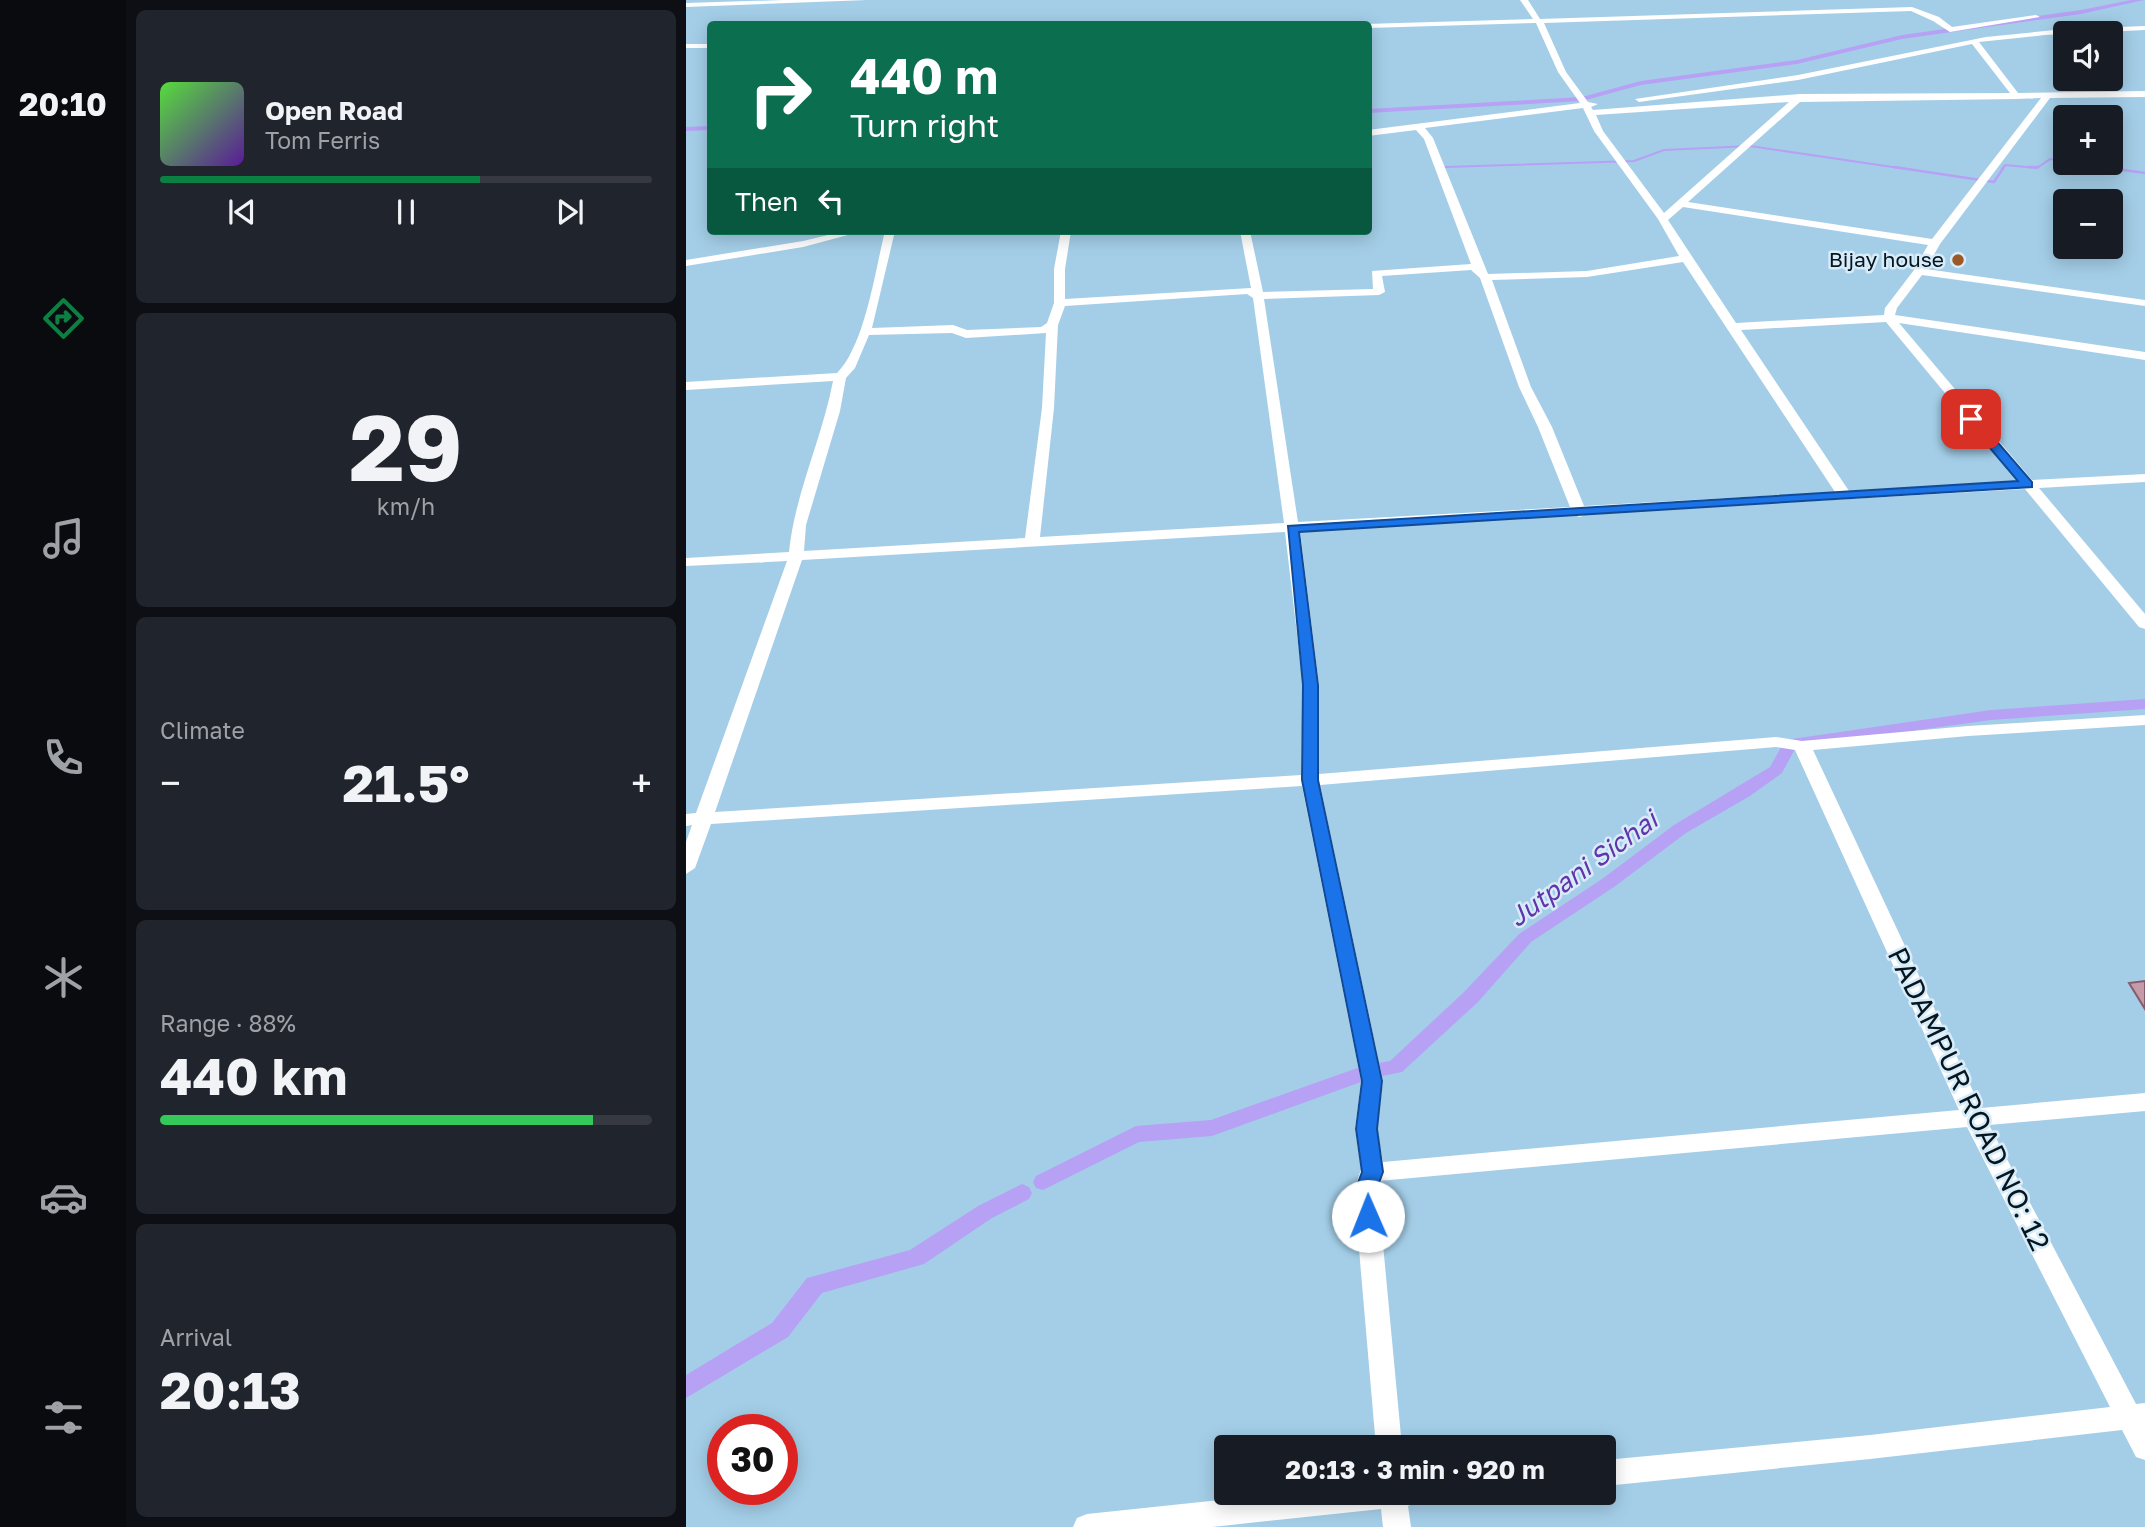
<!DOCTYPE html>
<html lang="en">
<head>
<meta charset="utf-8">
<style>
  :root { --surface:#171b24; --page:#20242c; --text:#f1f3f6; --muted:#9ea1a6; --line:#363941; --accent:#0b8043 }
  body { margin:0; font-family:"Golos Text",sans-serif; background:var(--page); color:var(--text); height:100vh; display:flex; flex-direction:column; font-size:26px; white-space:nowrap }
  * { box-sizing:border-box; margin:0 }
  p { font-size:23px; color:var(--muted) }
  .icon { flex:none; width:38px; height:38px; fill:none; stroke:currentColor; stroke-width:2; stroke-linecap:round; stroke-linejoin:round }
  .map { position:relative; flex:1; overflow:hidden }
  .side { display:flex; flex-direction:column; gap:10px; padding:10px; background:#0d0f14; width:560px }
  .side>* { flex:none }
  .top-card { position:absolute; left:21px; top:21px; width:665px; height:214px; border-radius:7px; box-shadow:0 4px 18px #0003; background:#0b6e4f; color:#fff; overflow:hidden }
  .buttons { position:absolute; left:1367px; top:21px; display:grid; gap:14px }
  .buttons a { display:grid; place-items:center; width:70px; height:70px; border-radius:7px; background:var(--surface); box-shadow:0 4px 18px #0003; font-size:35px }
  .speed { position:absolute; left:21px; top:1414px; display:flex; gap:14px; font-size:35px; font-weight:700; text-align:center }
  .speed>* { display:grid; place-content:center; width:91px; height:91px; border-radius:50%; background:var(--surface); box-shadow:0 4px 18px #0003; line-height:1 }
  .speed .limit { border:10px solid #d22; background:#fff; color:#111 }
  .pin { position:absolute; display:grid; place-items:center; width:60px; height:60px; color:#fff; margin:-30px; border-radius:14px; box-shadow:0 4px 10px #0006 }
  .me { position:absolute; width:77px; margin:-38px; rotate:359deg; stroke-linejoin:round; filter:drop-shadow(0 0 5px #0008) }
  .turn { display:flex; align-items:center; gap:24px; height:147px; padding:0 28px; font-size:32px }
  .turn .icon { width:91px; height:91px; stroke-width:2.5 }
  .turn b { display:block; font-size:49px; line-height:60px }
  .then { display:flex; align-items:center; height:66px; padding:0 28px; background:#0003; gap:14px; font-size:26px }
  .big { font-size:52px; font-weight:700; line-height:1.1 }
  .side .widget { flex:1; display:flex; flex-direction:column; justify-content:center; gap:10px; min-width:0; padding:0 24px; border-radius:10px; background:var(--page) }
  .side .dial { align-items:center; gap:0 }
  .dial b { font-size:91px; line-height:1 }
  .song { display:flex; align-items:center; gap:21px }
  .cover { width:84px; height:84px; border-radius:10px; background:linear-gradient(135deg,hsl(110 70% 55%),hsl(270 70% 35%)) }
  .played { height:7px; border-radius:4px; background:linear-gradient(90deg,var(--accent) 65%,var(--line) 65%) }
  .keys { display:flex; justify-content:space-around; direction:ltr }
  .heat { display:flex; justify-content:space-between; align-items:center; font-size:38px; direction:ltr }
  .charge { height:10px; border-radius:5px; background:linear-gradient(90deg,#34c759 88%,var(--line) 0) }
  .trip { position:absolute; left:528px; top:1435px; width:402px; height:70px; border-radius:7px; background:var(--surface); box-shadow:0 4px 18px #0003; font-weight:700; line-height:70px; text-align:center }
  main { display:flex; flex:1; min-height:0 }
  .tab-bar { display:flex; flex-direction:column; width:126px; justify-content:space-around; align-items:center; background:#090b0e; color:var(--muted) }
  .tab-bar .icon { width:49px; height:49px }
  .tab-bar .on { color:var(--accent) }
  .tab-bar b { font-size:32px; color:var(--text) }
  .map>svg:first-child { display:block }
  .lines { fill:none; stroke-linecap:round; stroke-linejoin:round }
  .stream-far1 { stroke:#b7a1f5; stroke-width:2 }
  .stream { stroke:#b7a1f5; stroke-width:2.5 }
  .canal { fill:#b7a1f5; fill-rule:evenodd }
  .building { fill:#c69aa9; stroke:#865d6c; stroke-width:2 }
  .street { fill:#fff; fill-rule:evenodd }
  .route { fill:#1a73e8; stroke:#114b97; stroke-width:2 }
  .poi-dot { fill:#9b5926; stroke:#d7ebf9; stroke-width:2.5 }
  .labels { text-anchor:middle; stroke-width:5; stroke-linejoin:round; paint-order:stroke }
  .far-poi-label { font-size:21px; fill:#06161f; stroke:#d7ebf9; text-anchor:end }
  .water-label { font-size:26px; font-style:italic; fill:#6134ac; stroke:#d7ebf9 }
  .near-street-label { font-size:28px; fill:#06161f; stroke:#d7ebf9 }
</style>
</head>
<body>
<main>
<nav class="tab-bar">
<b>20:10</b>
<svg class="icon on" aria-label="directions" viewBox="0 0 24 24"><path d="M12 3l9 9-9 9-9-9zM9 14v-3h6M13 9l2 2-2 2"/></svg>
<svg class="icon" aria-label="music" viewBox="0 0 24 24"><path d="M9 18V5l10-2v13"/><circle cx="6" cy="18" r="3"/><circle cx="16" cy="16" r="3"/></svg>
<svg class="icon" aria-label="phone" viewBox="0 0 24 24"><path d="M5 4h4l2 5-3 2q2 4 5 5l2-3 5 2v4C11 20 4 13 5 4z"/></svg>
<svg class="icon" aria-label="climate" viewBox="0 0 24 24"><path d="M12 3v18M4 7l16 10M4 17L20 7"/></svg>
<svg class="icon" aria-label="car" viewBox="0 0 24 24"><path d="M5 17H2v-5l4-1 3-4h7l3 4 3 1v5h-3M9 17h6M6 11h13"/><circle cx="7" cy="17" r="2"/><circle cx="17" cy="17" r="2"/></svg>
<svg class="icon" aria-label="filters" viewBox="0 0 24 24"><path d="M4 7h16M4 17h16"/><circle cx="9" cy="7" r="2"/><circle cx="15" cy="17" r="2"/></svg>
</nav>
<section class="side">
<div class="widget">
<div class="song"><i class="cover"></i><div><b>Open Road</b><p>Tom Ferris</p></div></div>
<div class="played"></div>
<div class="keys"><svg class="icon" aria-label="previous" viewBox="0 0 24 24"><path d="M18 5L8 12l10 7zM5 5v14"/></svg><svg class="icon" aria-label="pause" viewBox="0 0 24 24"><path d="M8 5v14M16 5v14"/></svg><svg class="icon" aria-label="next" viewBox="0 0 24 24"><path d="M6 5l10 7-10 7zM19 5v14"/></svg></div>
</div>
<div class="widget dial"><b>29</b><p>km/h</p></div>
<div class="widget"><p>Climate</p>
<div class="heat"><a>−</a><b class="big">21.5°</b><a>+</a></div>
</div>
<div class="widget"><p>Range · 88%</p><b class="big">440 km</b><div class="charge"></div></div>
<div class="widget"><p>Arrival</p><b class="big">20:13</b></div>
</section>
<div class="map">
<svg width="1459" height="1527" viewBox="0 0 1459 1527">
  <rect width="100%" height="100%" fill="#a4cee8"/>
  <g class="lines">
    <path class="stream-far1" d="M1387,163L1430,169
      M759,167L948,161L978,150L1064,146L1220,169
      M1316,169L1319,165L1351,168L1364,159L1379,161"/>
    <path class="stream" d="M1208,167L1308,182L1318,167
      M1343,167H1352
      M1417,167L1459,173"/>
    <path class="canal" d="M1445,0H1458L1395,14L1216,39L1111,64L955,85L896,101L682,113V109L896,97L955,81L1111,60L1216,35L1395,10Z
      M24,126V130L0,131V127Z
      M1459,699V709L1305,720L1110,747L1096,773L1064,796L1000,833L928,887L845,942L792,1002L716,1072L686,1078L526,1136L453,1142L357,1190L350,1188L347,1182L350,1176L450,1126L525,1120L677,1066L704,1061L778,992L833,934L916,879L988,825L1084,767L1099,740L1305,710Z
      M336,1184L343,1187L346,1193L343,1199L306,1218L238,1264L136,1293L102,1337L0,1398V1375L86,1323L121,1278L224,1250L292,1206Z"/>
  </g>
  <path class="building" d="M1459,981V1009L1443,983Z"/>
  <g class="lines">
    <path class="street" d="M98,0H181L0,7V3Z
      M834,0H842L854,19L1226,7L1253,17L1266,27L1350,15L1354,17L1264,32L1247,21L1225,11L858,23L880,72L902,102L912,104L905,107L907,110L1114,94L1324,93L1286,44L1112,80L953,102L949,99L1112,75L1300,37L1379,29L1459,26V30L1359,35L1293,42L1332,93L1459,91V97L1364,98L1254,244L1240,269L1459,300V306L1236,275L1211,308L1209,315L1459,352V360L1213,323L1346,480L1459,474V482L1353,488L1459,614V629L1453,627L1339,489L900,514L894,517L888,515L614,531L633,685V774L1090,737L1116,741L1282,726L1459,715V725L1282,736L1127,750L1295,1108L1459,1093V1111L1303,1125L1450,1404L1459,1403V1460L1450,1457L1436,1430L1184,1459L919,1486V1460L1184,1435L1424,1407L1281,1127L693,1181L692,1191L716,1447H690L668,1191L675,1169L669,1129L675,1081L616,786L25,824L9,868L0,874V842L6,825L0,826V814L10,813L101,561L0,566V558L103,552C109,493 136,439 147,381L0,390V382L151,373C179,345 189,271 199,231H209L186,328L267,325L281,330L355,327L361,323L368,303V269L375,231H385L379,269V299L565,288L554,231H564L577,292L687,289L686,271L785,264L738,139L730,130L682,136V130L894,103L872,72L850,23L682,28V24H679L847,19ZM1330,99L1355,98L1246,239L1002,202L1114,102ZM1103,102L978,213L917,131L910,115ZM897,108L908,131L972,219L993,256L901,271L802,274L747,138L739,128ZM997,207L1242,245L1228,270L1199,308L1198,315L1050,323L982,220ZM997,262L1149,492L898,506L866,427L845,387L806,280L901,277ZM785,270L794,278L833,387L852,427L884,507L612,522L578,299L693,295L699,292L696,276ZM561,294L567,298L598,523L354,537L368,408L372,325L379,306ZM1200,322L1332,481L1163,491L1055,330ZM266,333L280,338L360,333L356,408L339,538L118,551L120,525L154,411L160,378L169,368L183,335ZM599,532L617,685L615,775L29,812L116,560ZM1090,747L1109,750L1273,1110L697,1162L691,1129L697,1081L634,785Z
      M0,44H24V48H0Z
      M159,231H177L117,247L0,266V260L117,241Z
      M600,1493H735L731,1502L722,1506L725,1527H697L695,1509L526,1527H387L391,1518L401,1514Z"/>
  </g>
  <path class="route" d="M1281,416H1289L1346,482V487L613,532L632,685V780L696,1081L691,1129L697,1172L690,1191L693,1216L690,1223L682,1225L675,1223L669,1191L676,1172L670,1129L676,1081L616,780L617,685L602,526L1332,481L1281,421Z"/>
  <circle class="poi-dot" cx="1272" cy="260" r="7"/>
  <g class="labels">
    <g class="far-poi-label">
      <text x="1258" y="267">Bijay house</text>
    </g>
    <g class="water-label">
      <text transform="translate(897 869) rotate(-36)" y="9">Jutpani Sichai</text>
    </g>
    <g class="near-street-label">
      <text transform="translate(1283 1099) rotate(64)" y="10">PADAMPUR ROAD NO: 12</text>
    </g>
  </g>
</svg>
<div class="buttons">
<a><svg class="icon" aria-label="sound" viewBox="0 0 24 24"><path d="M4 9h4l5-4v14l-5-4H4zM17 9q2 3 0 6"/></svg></a>
<a>+</a>
<a>−</a>
</div>
<div class="speed"><div class="limit">30</div></div>
<div class="pin" style="left:1285px;top:419px;background:#d93025"><svg class="icon" aria-label="arrive" viewBox="0 0 24 24"><path d="M6 21V4h12l-3 4 3 4H6"/></svg></div>
<svg class="me" style="left:682px;top:1216px" viewBox="-20 -20 40 40"><circle r="19" fill="#fff"/><path d="M0-13L10 11 0 6-10 11z" fill="#1a73e8"/></svg>
<div class="trip">20:13 · 3 min · 920 m</div>
<div class="top-card">
<div class="turn"><svg class="icon" aria-label="right" viewBox="0 0 24 24"><path d="M7 20v-9h11M14 6l5 5-5 5"/></svg><div><b>440 m</b>Turn right</div></div>
<div class="then">Then<svg class="icon" aria-label="left" viewBox="0 0 24 24"><path d="M17 20v-9H6M10 6l-5 5 5 5"/></svg></div>
</div>
</div>
</main>
</body>
</html>
